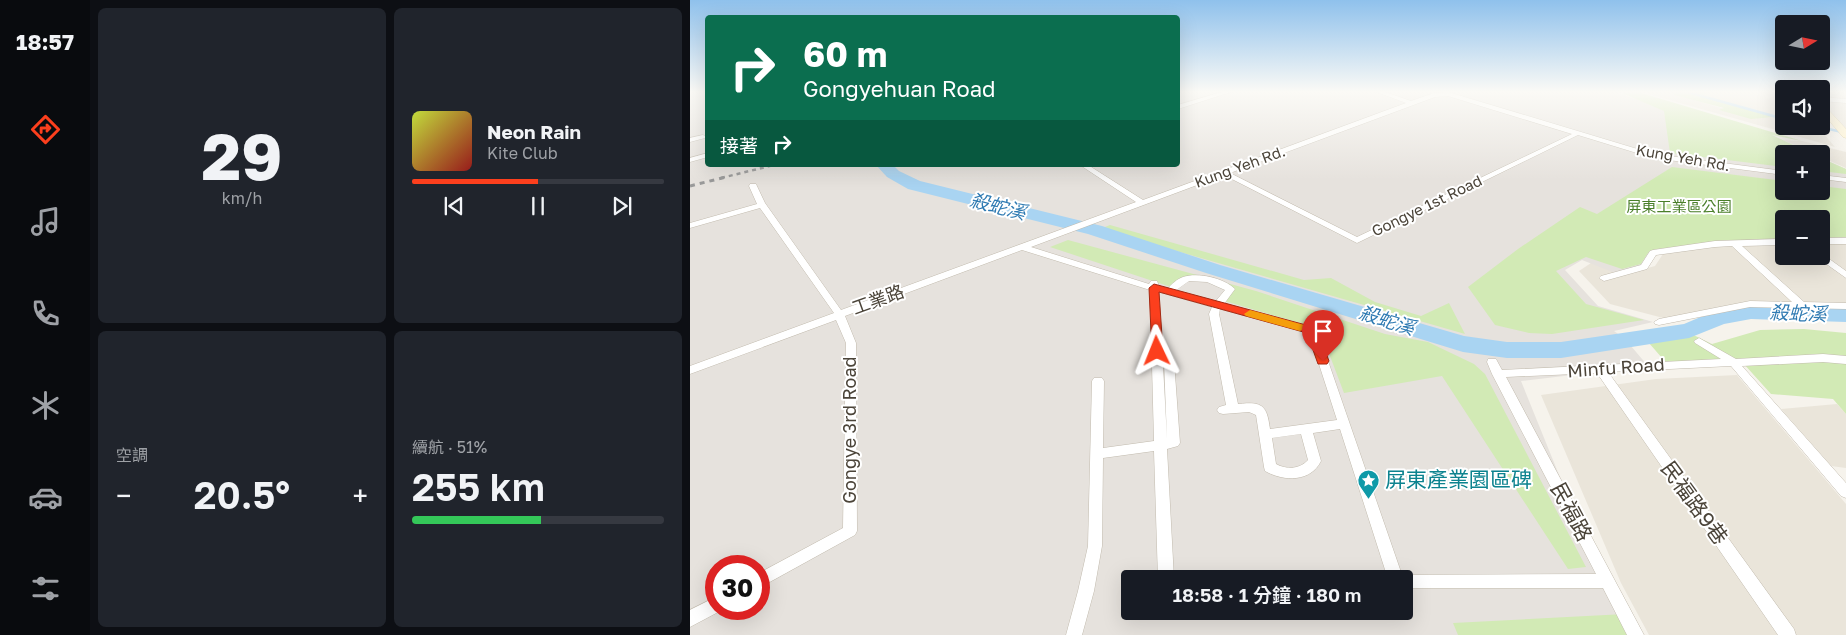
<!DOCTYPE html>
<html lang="zh-TW">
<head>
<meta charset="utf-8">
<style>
  :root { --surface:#171b24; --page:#20242c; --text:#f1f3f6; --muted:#9ea1a6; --line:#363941; --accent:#fc3f1d }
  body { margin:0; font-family:"Golos Text","Noto Sans TC",sans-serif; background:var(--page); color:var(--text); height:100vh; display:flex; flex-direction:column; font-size:19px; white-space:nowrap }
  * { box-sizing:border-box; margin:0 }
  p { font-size:16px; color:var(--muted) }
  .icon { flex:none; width:28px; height:28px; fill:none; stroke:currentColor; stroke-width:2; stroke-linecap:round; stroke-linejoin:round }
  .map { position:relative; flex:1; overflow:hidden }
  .details { display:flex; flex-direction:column; gap:8px; padding:8px; background:#0d0f14; width:600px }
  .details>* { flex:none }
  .banner { position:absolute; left:15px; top:15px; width:475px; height:152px; border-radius:5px; box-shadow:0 5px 20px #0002; background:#0b6e4f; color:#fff; overflow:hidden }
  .needle { width:32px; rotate:80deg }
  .buttons { position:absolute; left:1085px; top:15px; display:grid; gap:10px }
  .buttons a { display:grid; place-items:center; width:55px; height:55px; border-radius:5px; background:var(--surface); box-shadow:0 5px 20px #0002; font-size:25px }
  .speed { position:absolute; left:15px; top:555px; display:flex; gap:10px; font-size:25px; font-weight:700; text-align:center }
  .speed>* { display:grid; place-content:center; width:65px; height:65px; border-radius:50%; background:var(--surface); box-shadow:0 5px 20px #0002; line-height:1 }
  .speed .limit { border:8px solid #d22; background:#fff; color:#111 }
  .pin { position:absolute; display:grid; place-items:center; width:42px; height:42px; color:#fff; margin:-51px -21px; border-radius:50% 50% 50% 0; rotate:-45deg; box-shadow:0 0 5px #0007 }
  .pin .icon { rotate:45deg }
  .me { position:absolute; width:55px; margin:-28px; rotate:358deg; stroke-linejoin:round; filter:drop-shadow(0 0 4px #0008) }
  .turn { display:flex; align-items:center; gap:18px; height:105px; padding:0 15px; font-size:22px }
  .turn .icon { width:65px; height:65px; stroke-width:2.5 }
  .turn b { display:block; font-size:35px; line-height:42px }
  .then { display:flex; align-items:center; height:48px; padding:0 15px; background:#0003; gap:10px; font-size:19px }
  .big { font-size:38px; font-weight:600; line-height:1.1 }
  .details .card { flex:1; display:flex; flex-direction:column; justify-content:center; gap:8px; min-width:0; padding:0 18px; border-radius:8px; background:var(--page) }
  .details .dial { align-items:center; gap:0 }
  .dial b { font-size:65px; line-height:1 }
  .song { display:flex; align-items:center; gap:15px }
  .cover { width:60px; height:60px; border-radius:8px; background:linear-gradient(135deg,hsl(70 70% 55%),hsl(0 70% 35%)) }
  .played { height:5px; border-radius:2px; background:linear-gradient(90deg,var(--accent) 50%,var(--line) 50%) }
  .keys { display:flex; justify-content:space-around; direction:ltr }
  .heat { display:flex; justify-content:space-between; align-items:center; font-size:28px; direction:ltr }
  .charge { height:8px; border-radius:4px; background:linear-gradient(90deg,#34c759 51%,var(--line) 0) }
  .details .tiles { flex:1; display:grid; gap:8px; grid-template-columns:repeat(2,1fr) }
  .trip { position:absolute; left:431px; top:570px; width:292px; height:50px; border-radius:5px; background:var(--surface); box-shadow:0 5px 20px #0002; font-weight:600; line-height:50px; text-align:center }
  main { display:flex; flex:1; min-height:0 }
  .tabs { display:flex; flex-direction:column; width:90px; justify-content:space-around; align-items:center; background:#090b0e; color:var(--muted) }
  .tabs .icon { width:35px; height:35px }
  .tabs .current { color:var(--accent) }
  .tabs b { font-size:22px; color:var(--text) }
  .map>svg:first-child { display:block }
  .residential { fill:#eae5da }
  .industrial { fill:#e6e2dd; fill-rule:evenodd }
  .green { fill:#d2eab5 }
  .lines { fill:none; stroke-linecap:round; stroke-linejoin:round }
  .stream { stroke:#a9d4f2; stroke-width:2.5 }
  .river { fill:#a9d4f2; fill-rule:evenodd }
  .street-casing { stroke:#c2bbae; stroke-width:1 }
  .secondary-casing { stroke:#d6c79b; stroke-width:1 }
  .street { fill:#fff; fill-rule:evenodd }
  .secondary { fill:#fff3cd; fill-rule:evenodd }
  .rail-far1 { stroke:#9a9a9a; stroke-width:2.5; stroke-dasharray:4 4; stroke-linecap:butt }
  .rail { stroke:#9a9a9a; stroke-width:3; stroke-dasharray:5 5; stroke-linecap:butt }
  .route { fill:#fc3f1d; stroke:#a42913 }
  .slow { fill:#f59e0b }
  .labels { text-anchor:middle; stroke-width:4; stroke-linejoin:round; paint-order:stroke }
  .far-street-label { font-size:15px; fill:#4b4439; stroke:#fff }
  .far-park-label { font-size:15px; fill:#4a7f2a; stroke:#fff }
  .street-label { font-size:18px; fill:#4b4439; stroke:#fff }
  .water-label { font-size:19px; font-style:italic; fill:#2e7ab2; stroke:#fff }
  .near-culture-label { font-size:21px; fill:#0d838f; stroke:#fff; text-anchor:start }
  .near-street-label { font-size:21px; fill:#4b4439; stroke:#fff }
</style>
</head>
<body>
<main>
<nav class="tabs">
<b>18:57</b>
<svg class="icon current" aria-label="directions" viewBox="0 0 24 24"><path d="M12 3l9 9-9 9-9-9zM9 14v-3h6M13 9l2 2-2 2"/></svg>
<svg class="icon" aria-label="music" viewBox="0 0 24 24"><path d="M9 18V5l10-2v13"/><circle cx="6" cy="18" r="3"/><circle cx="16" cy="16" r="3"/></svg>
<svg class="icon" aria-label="phone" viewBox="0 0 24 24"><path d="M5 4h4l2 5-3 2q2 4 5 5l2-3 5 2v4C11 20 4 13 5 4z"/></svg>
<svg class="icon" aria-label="climate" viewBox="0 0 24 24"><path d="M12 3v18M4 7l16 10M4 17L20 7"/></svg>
<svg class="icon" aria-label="car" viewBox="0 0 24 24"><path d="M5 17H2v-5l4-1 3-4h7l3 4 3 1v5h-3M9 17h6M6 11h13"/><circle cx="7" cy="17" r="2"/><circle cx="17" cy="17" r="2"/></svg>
<svg class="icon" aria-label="filters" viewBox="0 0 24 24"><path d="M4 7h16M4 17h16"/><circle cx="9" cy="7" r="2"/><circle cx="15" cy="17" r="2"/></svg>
</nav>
<section class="details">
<div class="tiles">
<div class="card dial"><b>29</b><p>km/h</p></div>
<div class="card">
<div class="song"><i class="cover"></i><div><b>Neon Rain</b><p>Kite Club</p></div></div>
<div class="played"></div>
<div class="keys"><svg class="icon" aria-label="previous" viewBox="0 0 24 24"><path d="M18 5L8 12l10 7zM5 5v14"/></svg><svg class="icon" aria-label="pause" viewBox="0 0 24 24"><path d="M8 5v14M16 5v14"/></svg><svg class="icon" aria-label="next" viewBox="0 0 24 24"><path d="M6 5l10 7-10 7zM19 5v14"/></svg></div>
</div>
<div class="card"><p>空調</p>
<div class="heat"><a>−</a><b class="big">20.5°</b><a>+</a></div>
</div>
<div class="card"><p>續航 · 51%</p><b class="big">255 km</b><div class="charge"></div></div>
</div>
</section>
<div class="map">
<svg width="1156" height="635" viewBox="0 0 1156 635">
  <rect width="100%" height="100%" fill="#f6f3ec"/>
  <path class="residential" d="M948,91H992L986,95L1035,109L1030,110L1082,118L1010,95L1025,91H1094V126H1127L1145,147Z
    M1131,91H1156V129L1131,105Z
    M1093,140L1112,141L1156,152V168L1131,157V154H1124Z
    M1131,244H1156V305L1061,302L977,319L920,304L889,271L904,261L940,273L965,266L973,254L1030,246L1094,245V256H1131Z
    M1047,375L1156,504V635H959L931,583L851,395L966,379Z
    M1147,404L1156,414V468L1141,466L1091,409Z"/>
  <path class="industrial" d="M0,91L17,92L18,165H488V91H921L1122,154H1094V191H1131V158L1156,169V239L1131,240V219H1094V241L962,252L952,265L925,273L892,260L875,270L908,306L963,322L924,331L935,339L958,366L831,381L910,576L941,635H0ZM26,566H69V609H26ZM440,579H715V611H440Z"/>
  <path class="green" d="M985,91H1025L1012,95L1083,117L1061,119L1029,110L1034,108L984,95Z
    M948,92L1112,141L1082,135L1122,154H1094V167L980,153L974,111L932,93Z
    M1131,158L1156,169V174L1131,171Z
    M982,167L1094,181V191H1131V186L1156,189V237L1131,238V219H1094V238L1041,241L967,249L958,253L951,264L932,269L896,257L866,271L896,304L954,320L862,334L839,333L805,325L778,287L828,249L890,207L907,214Z
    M420,225L614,280L641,278L685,302L731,316L759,303L775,334L410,229Z
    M378,240L566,291L695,334L738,342L784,364L795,374L896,567L878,569L752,376L654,393L632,335L626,328L531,300L537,286L499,278L484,288L360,247Z
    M987,327L1022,344L1070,330L1114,329L1156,333V414L1143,399L1081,394L1053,363L979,366L952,335Z
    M935,614L946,635H768L763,623Z"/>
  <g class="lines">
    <path class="stream" d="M994,91L1094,119
      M1126,126L1156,133"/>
    <path class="river" d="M186,165H203L209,171L230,181L412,226L530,265L774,336L817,342H871L994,324L1020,313L1061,305L1156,308V322L1061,319L1034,324L999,338L871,358H817L773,352L516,273L398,234L218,189L197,177Z"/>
    <defs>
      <path id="street" d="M535,91H544L488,109V105Z
        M684,91H692L721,101L744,93L758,92L964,154L1094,171V175L963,158L888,135L667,243L534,175L341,247L459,284L461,281H467L469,286L477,289C482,284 487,279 493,277C508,272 534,278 545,289L534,304L627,329L712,575L906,574L802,374L797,362L798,359H806L812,370L1031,359L1005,343L1004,341L1009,338L1046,359L1133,354L1156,356V364L1133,362L1052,366L1156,483V498L1151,496L1041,366L918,372L1104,629L1106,635H1088L907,373L816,377L954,635H937L913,588H715V579H698L650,429L623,433L631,461C621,482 594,482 575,471L574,467L566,415L559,412L533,414L529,413L527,410L529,407L536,405L519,314L522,307L469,292L477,439L474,361L475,358H483L484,361L490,443L488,446L477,449L484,579H468L464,451L413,458L412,546L404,591L392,635H376L388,591L398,546L402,381L404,378H412L414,381L413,448L464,441L460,290L332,250L155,316L166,343L167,531L165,535L69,588V573L153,528L156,343L146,320L0,374V366L144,313L70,208L0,228V223L67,204L59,186L60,184H66L75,203L151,310L446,202L390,165H398L453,200L716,103ZM758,96L882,134L667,237L540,173L745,97ZM499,281L517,282L535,290L525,302L485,291ZM530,309L619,333L647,420L580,429C577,406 573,401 548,404L529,314ZM611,434L618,460C610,469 597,470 586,464L582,438Z
        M1131,97L1156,99V103L1131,101Z
        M13,135L15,136V138L0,142V138Z
        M18,153V157L0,162V158Z
        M1131,175L1156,178V182L1131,179Z
        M1131,238H1156V244H1131Z
        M1094,239V245L1052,246L1114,302L1156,303V309L1060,307L969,325L965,324L964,322L969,319L1060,301L1102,302L1042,246L1025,247L966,255L957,269L914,281L909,278L911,276L951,265L960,251L963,250L1025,241Z
        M1131,253L1156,271V278L1128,258L1127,256H1131Z
        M26,597V609H32V610L0,627V610Z"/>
      <path id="secondary" d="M1131,102L1156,129V138L1153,137L1131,111Z"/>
    </defs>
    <use href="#street" class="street-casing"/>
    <use href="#secondary" class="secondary-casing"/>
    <use href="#street" class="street"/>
    <use href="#secondary" class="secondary"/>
    <path class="rail-far1" d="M31,178L84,165"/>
    <path class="rail" d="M0,186L36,177"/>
  </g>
  <linearGradient id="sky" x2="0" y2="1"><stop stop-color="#8fc1ec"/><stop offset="0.51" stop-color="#fbfaf6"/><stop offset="1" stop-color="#fbfaf6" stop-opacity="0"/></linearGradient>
  <rect width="1156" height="180" fill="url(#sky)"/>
  <path class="route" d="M464,284L627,328L639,361L637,364H628L617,333L469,292L473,351L471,354H462L459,288Z"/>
  <path class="slow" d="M560,310L614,325L616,327L610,331L556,316L554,314Z"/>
  <defs>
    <symbol id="sight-pin" viewBox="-11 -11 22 30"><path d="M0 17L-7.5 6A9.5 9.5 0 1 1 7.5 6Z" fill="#0f9aa8" stroke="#fff"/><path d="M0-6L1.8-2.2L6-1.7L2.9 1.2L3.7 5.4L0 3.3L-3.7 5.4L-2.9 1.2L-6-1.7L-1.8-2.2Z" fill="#fff"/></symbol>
  </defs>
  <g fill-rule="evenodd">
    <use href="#sight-pin" x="666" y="468" width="25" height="34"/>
  </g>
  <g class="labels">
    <g class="far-street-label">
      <text transform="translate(993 158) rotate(10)" y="5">Kung Yeh Rd.</text>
      <text transform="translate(550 167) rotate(-20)" y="5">Kung Yeh Rd.</text>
      <text transform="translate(737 206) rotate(-26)" y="5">Gongye 1st Road</text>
    </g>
    <g class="far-park-label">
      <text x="989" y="212">屏東工業區公園</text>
    </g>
    <g class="street-label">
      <text transform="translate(188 300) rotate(-20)" y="6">工業路</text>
      <text transform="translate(926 368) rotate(-4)" y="6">Minfu Road</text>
      <text transform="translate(160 430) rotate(-90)" y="6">Gongye 3rd Road</text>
    </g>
    <g class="water-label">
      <text transform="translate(308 206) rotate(14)" y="7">殺蛇溪</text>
      <text transform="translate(1108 313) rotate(2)" y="7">殺蛇溪</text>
      <text transform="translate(697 320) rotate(17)" y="7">殺蛇溪</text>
    </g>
    <g class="near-culture-label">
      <text x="695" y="487">屏東產業園區碑</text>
    </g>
    <g class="near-street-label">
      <text transform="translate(1004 503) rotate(54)" y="7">民福路9巷</text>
      <text transform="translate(881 512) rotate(62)" y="7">民福路</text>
    </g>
  </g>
</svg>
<div class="buttons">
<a><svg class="needle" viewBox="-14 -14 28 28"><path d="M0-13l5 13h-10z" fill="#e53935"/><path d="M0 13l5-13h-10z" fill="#9ea1a6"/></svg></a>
<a><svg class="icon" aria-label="sound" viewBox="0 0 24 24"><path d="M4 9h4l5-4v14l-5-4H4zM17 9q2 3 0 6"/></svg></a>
<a>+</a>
<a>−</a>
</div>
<div class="speed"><div class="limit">30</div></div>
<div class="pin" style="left:633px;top:361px;background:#d93025"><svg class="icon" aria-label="arrive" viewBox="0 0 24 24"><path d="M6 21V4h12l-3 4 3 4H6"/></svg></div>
<svg class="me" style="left:467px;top:351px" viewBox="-20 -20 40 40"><path d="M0-17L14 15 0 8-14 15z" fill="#fc3f1d" stroke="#fff" stroke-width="4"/></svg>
<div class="trip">18:58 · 1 分鐘 · 180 m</div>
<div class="banner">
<div class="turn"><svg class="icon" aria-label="right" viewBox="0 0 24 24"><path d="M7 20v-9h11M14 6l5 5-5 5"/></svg><div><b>60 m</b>Gongyehuan Road</div></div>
<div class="then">接著<svg class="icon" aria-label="right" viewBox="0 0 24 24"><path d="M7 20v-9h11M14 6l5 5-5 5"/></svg></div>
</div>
</div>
</main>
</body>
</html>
